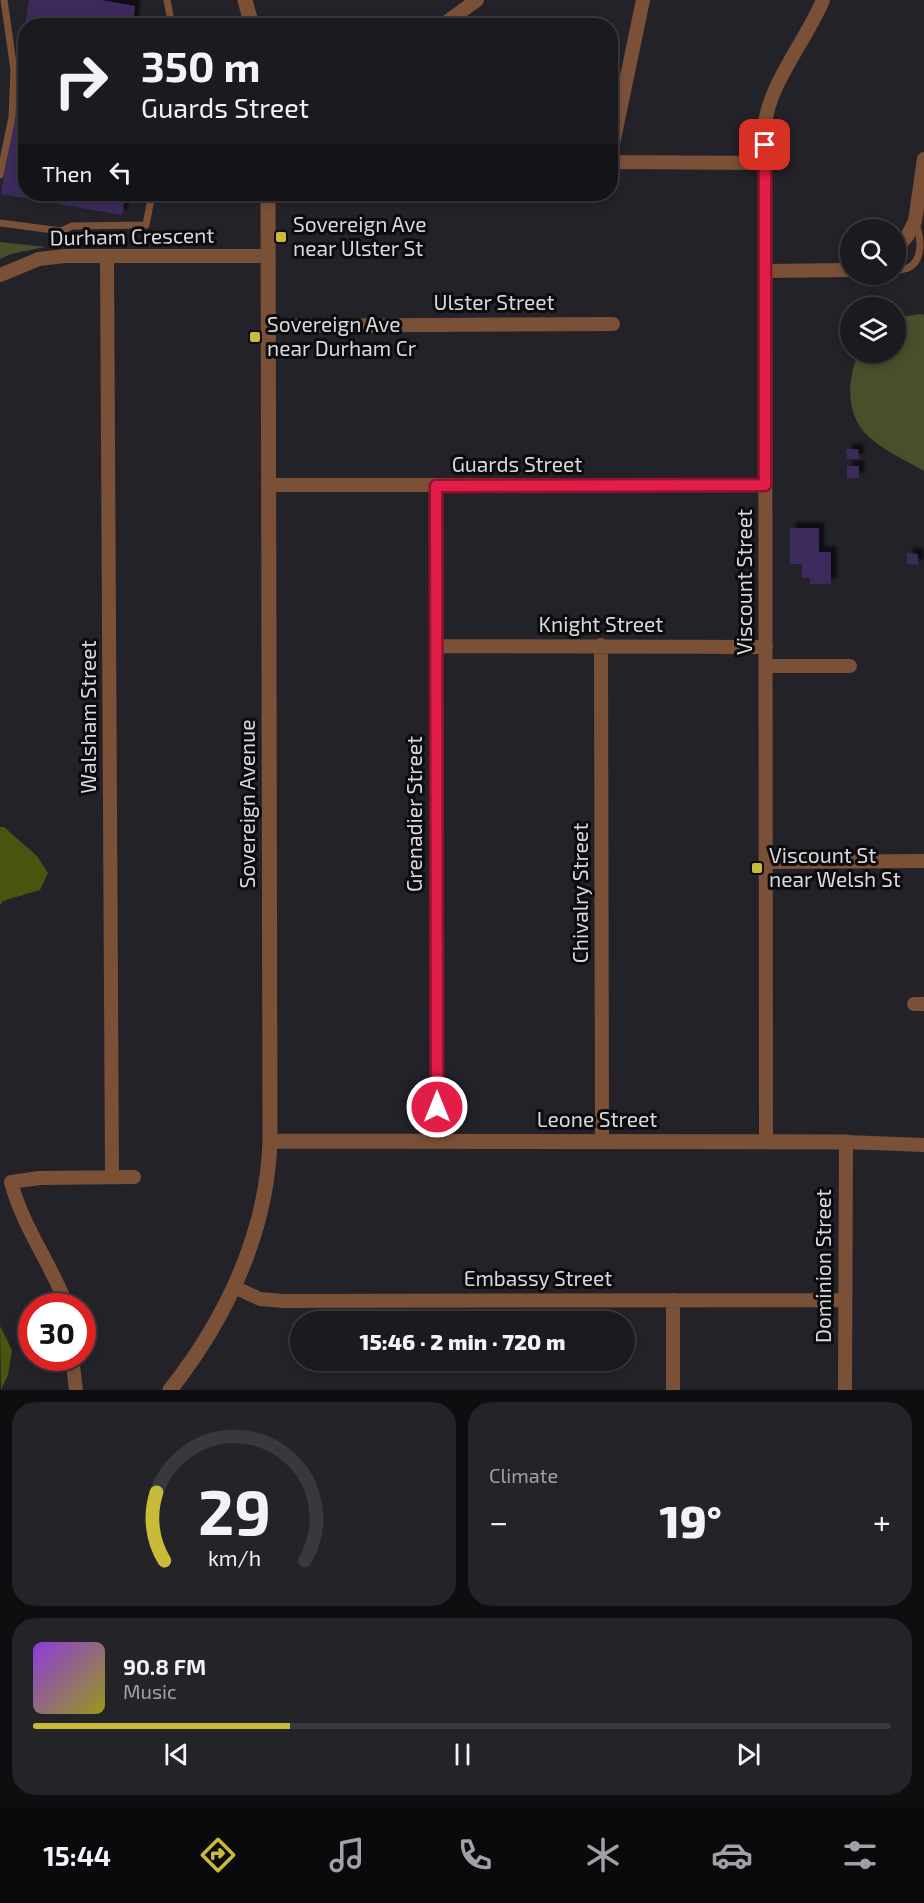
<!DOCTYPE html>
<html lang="en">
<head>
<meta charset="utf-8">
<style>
  :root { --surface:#1a1a1f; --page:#232328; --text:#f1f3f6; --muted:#9fa1a4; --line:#38383d; --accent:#caba3a }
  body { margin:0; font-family:"Exo 2",sans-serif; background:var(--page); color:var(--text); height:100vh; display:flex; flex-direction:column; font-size:22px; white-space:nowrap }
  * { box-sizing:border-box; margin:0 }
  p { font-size:20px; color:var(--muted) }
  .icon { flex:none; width:33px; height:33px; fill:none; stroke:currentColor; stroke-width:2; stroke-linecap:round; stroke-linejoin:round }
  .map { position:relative; height:1390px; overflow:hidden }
  .panel { display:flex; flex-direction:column; gap:12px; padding:12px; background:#0e0e11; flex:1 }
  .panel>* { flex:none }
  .banner { position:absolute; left:18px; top:18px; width:600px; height:183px; border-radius:24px; box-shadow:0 3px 9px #0003,0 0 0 2px var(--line); background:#1a1a1f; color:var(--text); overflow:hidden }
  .controls { position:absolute; left:840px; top:219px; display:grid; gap:12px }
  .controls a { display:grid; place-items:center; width:66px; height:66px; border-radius:50%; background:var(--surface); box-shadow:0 3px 9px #0003,0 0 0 2px var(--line); font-size:30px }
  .speed { position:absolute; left:18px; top:1293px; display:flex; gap:12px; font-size:30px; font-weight:700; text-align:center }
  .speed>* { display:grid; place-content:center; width:78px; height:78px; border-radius:50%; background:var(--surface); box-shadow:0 3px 9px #0003,0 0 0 2px var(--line); line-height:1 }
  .speed .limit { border:9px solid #d22; background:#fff; color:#111 }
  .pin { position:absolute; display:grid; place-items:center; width:51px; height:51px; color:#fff; margin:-26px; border-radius:12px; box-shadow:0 3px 9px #0006 }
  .me { position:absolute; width:66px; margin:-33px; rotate:0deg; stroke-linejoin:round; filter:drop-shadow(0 0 4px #0008) }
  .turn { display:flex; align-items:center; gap:21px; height:126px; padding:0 24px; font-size:27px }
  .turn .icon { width:78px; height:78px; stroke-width:2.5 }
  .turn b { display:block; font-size:42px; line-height:51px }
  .then { display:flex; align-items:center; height:57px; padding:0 24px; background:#0003; gap:12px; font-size:22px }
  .big { font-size:45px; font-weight:800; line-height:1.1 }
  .panel .widget { flex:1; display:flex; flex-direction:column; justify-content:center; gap:9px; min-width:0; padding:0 21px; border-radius:24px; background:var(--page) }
  .panel .dial { align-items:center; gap:0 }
  .dial svg { height:156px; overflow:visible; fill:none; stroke:var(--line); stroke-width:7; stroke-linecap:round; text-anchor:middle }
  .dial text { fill:var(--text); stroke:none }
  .song { display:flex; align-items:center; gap:18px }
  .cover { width:72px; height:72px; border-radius:9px; background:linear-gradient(135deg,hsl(270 70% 55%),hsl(60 70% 35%)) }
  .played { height:6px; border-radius:3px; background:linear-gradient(90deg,var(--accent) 30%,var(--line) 30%) }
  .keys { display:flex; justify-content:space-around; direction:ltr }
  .heat { display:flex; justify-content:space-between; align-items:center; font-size:33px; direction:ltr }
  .panel .tiles { flex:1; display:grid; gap:12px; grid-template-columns:1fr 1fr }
  .widget:last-child { grid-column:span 2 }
  .trip { position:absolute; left:290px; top:1311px; width:345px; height:60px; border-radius:30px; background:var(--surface); box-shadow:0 3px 9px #0003,0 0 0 2px var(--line); font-weight:800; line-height:60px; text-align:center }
  .tabs { display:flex; height:96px; justify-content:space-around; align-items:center; background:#0a0a0c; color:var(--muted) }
  .tabs .icon { width:42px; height:42px }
  .tabs .current { color:var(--accent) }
  .tabs b { font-size:27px; color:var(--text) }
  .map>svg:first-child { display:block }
  .green { fill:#484f2b }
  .forest { fill:#49540f }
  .building { fill:#3c295d; filter:url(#shadow) }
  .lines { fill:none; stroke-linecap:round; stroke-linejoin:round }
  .service { stroke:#7a5137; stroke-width:7 }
  .minor { stroke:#7a5137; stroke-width:14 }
  .tertiary { stroke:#7a5137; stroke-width:15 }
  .route-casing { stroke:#92132f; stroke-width:15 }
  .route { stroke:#e11d48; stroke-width:10 }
  .poi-dot { fill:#caba3a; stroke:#0c0c0f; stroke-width:2 }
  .labels { text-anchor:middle; stroke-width:6; stroke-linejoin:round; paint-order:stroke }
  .poi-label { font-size:21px; fill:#d9d9dd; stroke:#0c0c0f; text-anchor:start }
  .street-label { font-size:21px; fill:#d9d9dd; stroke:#0c0c0f }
</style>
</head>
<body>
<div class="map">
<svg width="924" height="1390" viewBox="0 0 924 1390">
  <defs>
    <filter id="shadow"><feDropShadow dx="5.5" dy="-5.5" stdDeviation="1.5" flood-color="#0009"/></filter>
  </defs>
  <rect width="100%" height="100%" fill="#232229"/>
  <path class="green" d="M0,242L45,247L11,254L0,259Z
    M920,314L924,315V471C907,461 882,450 868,436C845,415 847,378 859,353L896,352V318Z"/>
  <path class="forest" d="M0,827H4L37,856L48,873L40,890L3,901L0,905Z
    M0,1326L12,1350L8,1375L1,1390Z"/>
  <path class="building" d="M29,0H101L135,6L133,26H25Z
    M14,119L26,121V194H126L122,215L1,194Z
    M846,449H858L859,459H847Z
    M847,466H859V478H847Z
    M790,528H819V552H831V584H810V578H802V564H790Z
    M907,553L918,554V565L907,564Z"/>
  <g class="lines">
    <path class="service" d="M167,0L172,26
      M0,175L12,117L14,70L4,0
      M0,223L61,231L72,226L146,225L152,194
      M896,270C924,270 923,242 915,221"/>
    <path class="minor" d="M441,26L477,0
      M610,158L643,0
      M610,162L765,163
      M896,250L908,235L915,221L924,159
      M107,257L112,1176
      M766,271L850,270
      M0,275L39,259L65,256H268
      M268,326L613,324
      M268,485H765
      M436,486L437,1141
      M601,645L602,1141
      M436,646L766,647
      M766,666H850
      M767,862L924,861
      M914,1004H924
      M766,1141L765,126C767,87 807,39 823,0
      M234,1287L260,1299L283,1301L845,1300
      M67,1306C51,1264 22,1225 11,1182L40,1178L134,1177
      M72,1358L76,1390
      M673,1390V1300
      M845,1390L846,1142L924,1145"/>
    <path class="tertiary" d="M245,0L252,26
      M270,1141L846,1142
      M170,1390C226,1319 267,1233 270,1141L268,194"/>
  </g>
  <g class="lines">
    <defs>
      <path id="route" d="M437,1107L436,486L765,485V145"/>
    </defs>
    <use href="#route" class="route-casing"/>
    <use href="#route" class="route"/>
  </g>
  <g class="poi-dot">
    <rect x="275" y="231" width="12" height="12" rx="3"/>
    <rect x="249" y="331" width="12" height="12" rx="3"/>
    <rect x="751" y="862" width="12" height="12" rx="3"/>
  </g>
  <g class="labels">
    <g class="poi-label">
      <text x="293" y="232">Sovereign Ave<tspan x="293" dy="24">near Ulster St</tspan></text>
      <text x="267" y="332">Sovereign Ave<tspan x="267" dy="24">near Durham Cr</tspan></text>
      <text x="769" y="863">Viscount St<tspan x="769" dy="24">near Welsh St</tspan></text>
    </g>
    <g class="street-label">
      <text transform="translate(132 237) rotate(-1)" y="7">Durham Crescent</text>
      <text x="494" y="310">Ulster Street</text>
      <text x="517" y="472">Guards Street</text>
      <text transform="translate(745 582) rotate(-90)" y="7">Viscount Street</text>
      <text x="601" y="632">Knight Street</text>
      <text transform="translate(89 717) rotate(-90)" y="7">Walsham Street</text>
      <text transform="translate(248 804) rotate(-90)" y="7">Sovereign Avenue</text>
      <text transform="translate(415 814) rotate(-90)" y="7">Grenadier Street</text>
      <text transform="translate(581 893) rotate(-90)" y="7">Chivalry Street</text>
      <text x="597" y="1127">Leone Street</text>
      <text transform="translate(824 1266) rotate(-90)" y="7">Dominion Street</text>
      <text x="538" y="1286">Embassy Street</text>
    </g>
  </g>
</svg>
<div class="controls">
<a><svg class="icon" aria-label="search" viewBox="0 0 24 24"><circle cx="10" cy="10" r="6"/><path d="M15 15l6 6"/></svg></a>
<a><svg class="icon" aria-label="layers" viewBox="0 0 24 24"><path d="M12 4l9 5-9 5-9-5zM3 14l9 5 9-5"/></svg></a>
</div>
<div class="speed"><div class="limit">30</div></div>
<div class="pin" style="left:765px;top:145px;background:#d93025"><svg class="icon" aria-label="arrive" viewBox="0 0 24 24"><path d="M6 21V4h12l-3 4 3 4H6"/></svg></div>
<svg class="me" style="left:437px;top:1107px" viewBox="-20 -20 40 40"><circle r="17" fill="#e11d48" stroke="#fff" stroke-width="3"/><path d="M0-11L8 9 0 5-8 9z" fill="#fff"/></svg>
<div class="trip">15:46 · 2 min · 720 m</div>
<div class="banner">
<div class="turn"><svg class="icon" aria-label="right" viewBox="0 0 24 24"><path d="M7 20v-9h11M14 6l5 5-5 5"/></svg><div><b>350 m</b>Guards Street</div></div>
<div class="then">Then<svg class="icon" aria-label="left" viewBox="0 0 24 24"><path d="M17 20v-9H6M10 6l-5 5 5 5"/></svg></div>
</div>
</div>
<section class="panel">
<div class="tiles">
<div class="widget dial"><svg viewBox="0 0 100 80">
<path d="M14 69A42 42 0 1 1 86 69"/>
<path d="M14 69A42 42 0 0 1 10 34" stroke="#caba3a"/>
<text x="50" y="56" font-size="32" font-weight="700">29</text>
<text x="50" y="72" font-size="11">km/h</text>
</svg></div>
<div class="widget"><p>Climate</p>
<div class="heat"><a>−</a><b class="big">19°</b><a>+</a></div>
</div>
<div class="widget">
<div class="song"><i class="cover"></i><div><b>90.8 FM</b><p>Music</p></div></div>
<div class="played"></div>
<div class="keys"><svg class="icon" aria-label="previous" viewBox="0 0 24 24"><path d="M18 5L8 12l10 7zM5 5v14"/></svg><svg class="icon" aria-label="pause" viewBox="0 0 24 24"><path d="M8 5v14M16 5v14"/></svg><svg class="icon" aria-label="next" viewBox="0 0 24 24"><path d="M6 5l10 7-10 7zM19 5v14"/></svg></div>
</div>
</div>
</section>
<nav class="tabs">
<b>15:44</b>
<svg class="icon current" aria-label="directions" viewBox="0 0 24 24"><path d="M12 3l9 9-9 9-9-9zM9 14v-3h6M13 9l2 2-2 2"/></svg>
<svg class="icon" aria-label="music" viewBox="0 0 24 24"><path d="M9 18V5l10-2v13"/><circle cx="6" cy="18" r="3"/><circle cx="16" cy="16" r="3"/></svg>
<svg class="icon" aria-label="phone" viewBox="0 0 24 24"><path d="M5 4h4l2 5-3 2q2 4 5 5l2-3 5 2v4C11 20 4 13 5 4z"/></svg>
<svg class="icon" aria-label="climate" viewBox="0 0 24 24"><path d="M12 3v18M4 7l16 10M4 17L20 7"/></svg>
<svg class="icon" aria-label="car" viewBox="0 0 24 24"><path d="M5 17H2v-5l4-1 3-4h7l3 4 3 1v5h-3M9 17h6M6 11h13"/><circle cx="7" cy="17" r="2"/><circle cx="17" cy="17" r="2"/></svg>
<svg class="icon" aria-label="filters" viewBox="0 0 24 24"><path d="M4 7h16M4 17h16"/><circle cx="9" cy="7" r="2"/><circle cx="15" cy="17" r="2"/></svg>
</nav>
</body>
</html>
